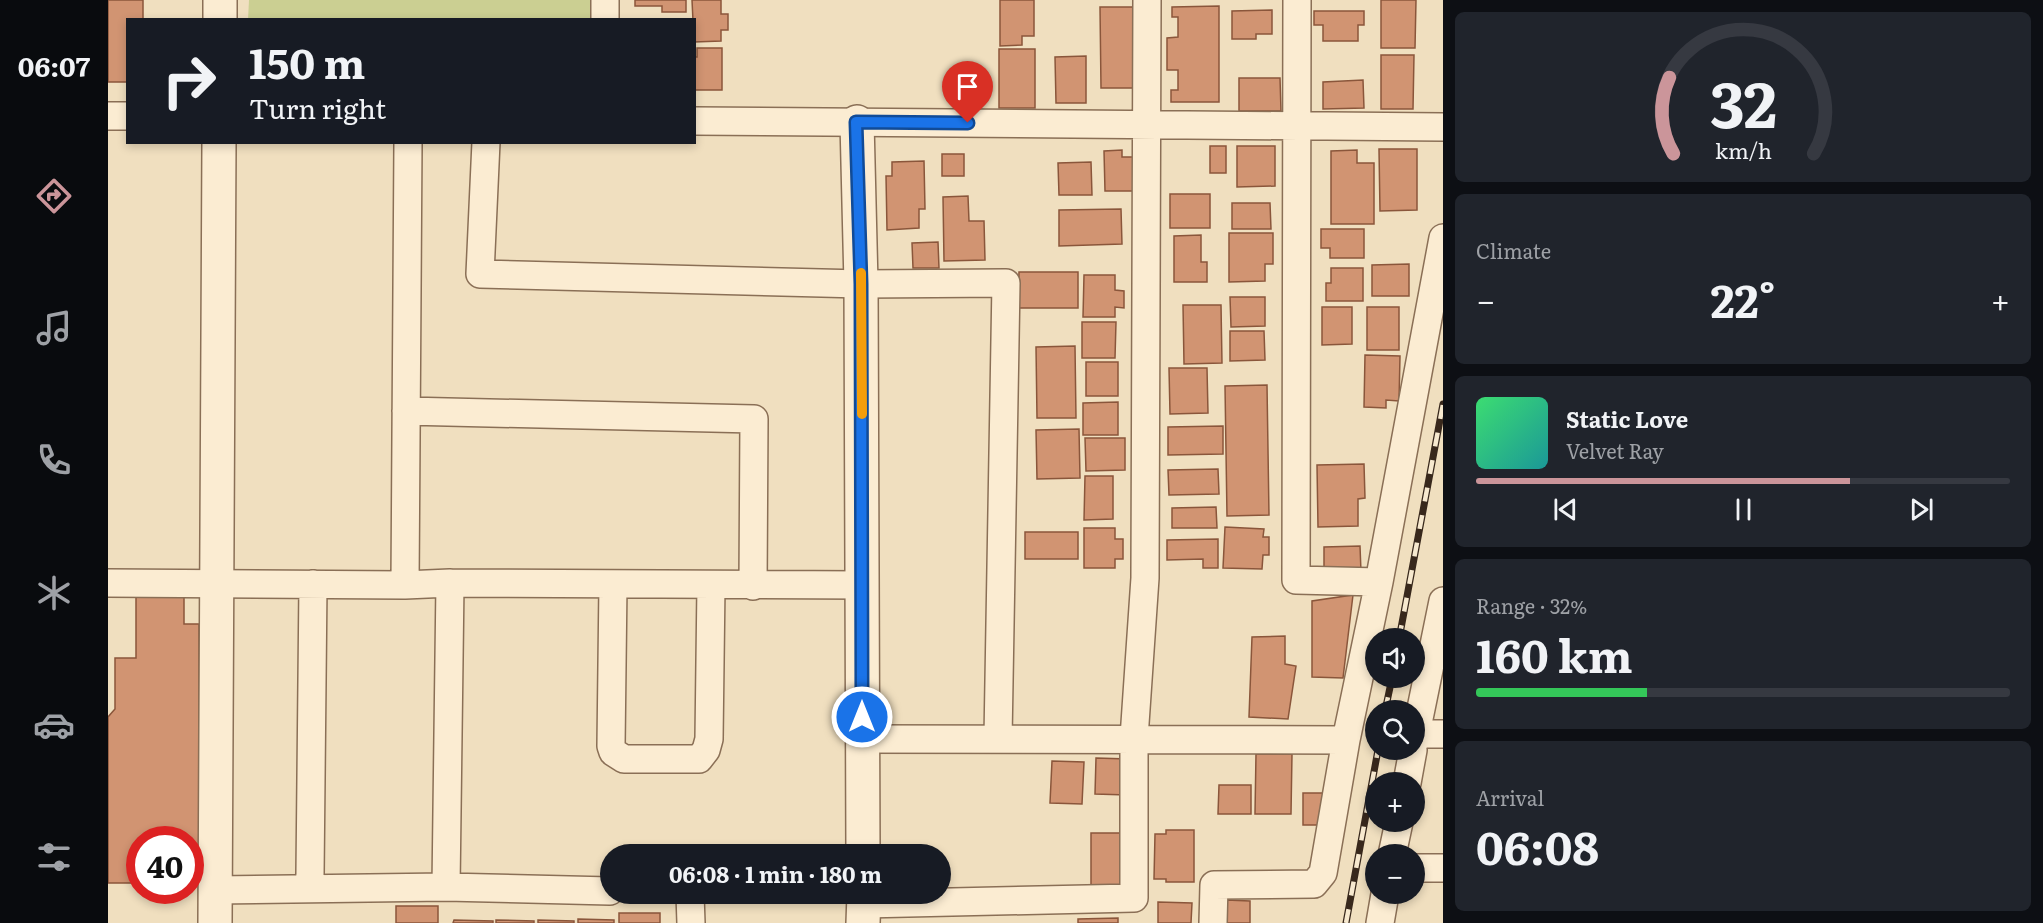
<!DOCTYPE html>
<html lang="en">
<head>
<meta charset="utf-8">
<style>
  :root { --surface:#171b24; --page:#20242c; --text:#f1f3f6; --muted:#9ea1a6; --line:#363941; --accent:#cb959a }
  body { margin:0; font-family:Literata,serif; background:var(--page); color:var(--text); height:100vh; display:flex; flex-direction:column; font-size:22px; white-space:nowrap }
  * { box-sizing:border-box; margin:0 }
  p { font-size:20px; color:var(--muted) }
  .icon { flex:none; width:33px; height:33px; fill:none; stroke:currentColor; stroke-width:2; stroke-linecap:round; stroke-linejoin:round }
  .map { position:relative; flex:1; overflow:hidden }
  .side { display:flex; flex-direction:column; gap:12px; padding:12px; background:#0d0f14; width:600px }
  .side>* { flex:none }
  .banner { position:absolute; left:18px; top:18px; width:570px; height:126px; border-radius:0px; box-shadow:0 3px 9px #0003; background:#171b24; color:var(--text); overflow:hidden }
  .buttons { position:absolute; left:1257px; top:628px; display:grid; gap:12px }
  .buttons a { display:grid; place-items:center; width:60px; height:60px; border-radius:50%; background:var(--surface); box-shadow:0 3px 9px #0003; font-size:30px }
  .speed { position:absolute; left:18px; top:826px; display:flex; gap:12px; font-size:30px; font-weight:700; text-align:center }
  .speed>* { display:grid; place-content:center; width:78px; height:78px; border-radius:50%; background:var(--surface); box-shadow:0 3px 9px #0003; line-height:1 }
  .speed .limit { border:9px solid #d22; background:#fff; color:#111 }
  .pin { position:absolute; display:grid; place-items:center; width:51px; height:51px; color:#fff; margin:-62px -26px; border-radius:50% 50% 50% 0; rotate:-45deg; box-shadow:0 0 6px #0007 }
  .pin .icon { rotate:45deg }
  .me { position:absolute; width:66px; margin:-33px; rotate:0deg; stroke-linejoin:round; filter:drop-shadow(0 0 4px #0008) }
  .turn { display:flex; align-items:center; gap:21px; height:126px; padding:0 24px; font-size:27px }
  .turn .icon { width:78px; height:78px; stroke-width:2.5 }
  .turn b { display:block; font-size:42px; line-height:51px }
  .big { font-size:45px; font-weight:700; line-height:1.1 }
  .side .card { flex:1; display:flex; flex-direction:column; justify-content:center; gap:9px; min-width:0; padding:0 21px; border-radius:9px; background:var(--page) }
  .side .dial { align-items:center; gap:0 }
  .dial svg { height:156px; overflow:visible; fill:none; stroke:var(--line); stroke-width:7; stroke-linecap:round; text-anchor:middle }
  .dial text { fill:var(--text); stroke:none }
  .song { display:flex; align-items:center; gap:18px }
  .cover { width:72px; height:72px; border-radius:9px; background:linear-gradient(135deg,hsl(140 70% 55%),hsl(180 70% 35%)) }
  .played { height:6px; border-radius:3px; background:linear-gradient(90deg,var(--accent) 70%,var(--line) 70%) }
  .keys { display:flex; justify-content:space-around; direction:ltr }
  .heat { display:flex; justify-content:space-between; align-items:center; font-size:33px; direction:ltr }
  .charge { height:9px; border-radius:4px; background:linear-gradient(90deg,#34c759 32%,var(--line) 0) }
  .trip { position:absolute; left:492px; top:844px; width:351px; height:60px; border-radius:30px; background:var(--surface); box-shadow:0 3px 9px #0003; font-weight:700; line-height:60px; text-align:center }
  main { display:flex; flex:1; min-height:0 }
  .menu { display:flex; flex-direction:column; width:108px; justify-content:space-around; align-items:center; background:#090b0e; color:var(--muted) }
  .menu .icon { width:42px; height:42px }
  .menu .on { color:var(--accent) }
  .menu b { font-size:27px; color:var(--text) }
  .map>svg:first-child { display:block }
  .green { fill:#cbcf92 }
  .building { fill:#d19472; stroke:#8a563b; stroke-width:1.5 }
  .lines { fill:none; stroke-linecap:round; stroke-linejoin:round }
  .minor-casing { stroke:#8a6f56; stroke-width:30 }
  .tertiary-casing { stroke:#8a6f56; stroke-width:36 }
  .minor { stroke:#fbecd2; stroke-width:27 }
  .tertiary { stroke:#fbecd2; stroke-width:33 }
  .rail-casing { stroke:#38281c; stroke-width:7 }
  .rail { stroke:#f7e9cf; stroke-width:4.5; stroke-dasharray:14; stroke-linecap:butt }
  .route-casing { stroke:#114b97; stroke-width:15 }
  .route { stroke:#1a73e8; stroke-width:10 }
  .slow { stroke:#f59e0b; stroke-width:10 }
</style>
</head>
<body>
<main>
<nav class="menu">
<b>06:07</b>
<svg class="icon on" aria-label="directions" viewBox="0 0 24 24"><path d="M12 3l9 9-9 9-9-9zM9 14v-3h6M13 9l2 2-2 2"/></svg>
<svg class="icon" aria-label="music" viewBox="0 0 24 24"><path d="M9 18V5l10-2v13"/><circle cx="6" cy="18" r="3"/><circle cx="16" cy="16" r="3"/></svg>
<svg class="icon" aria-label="phone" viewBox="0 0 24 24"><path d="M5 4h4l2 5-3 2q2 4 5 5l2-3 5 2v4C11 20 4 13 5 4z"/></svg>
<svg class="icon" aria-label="climate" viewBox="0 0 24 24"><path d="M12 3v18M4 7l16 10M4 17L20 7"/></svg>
<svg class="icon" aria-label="car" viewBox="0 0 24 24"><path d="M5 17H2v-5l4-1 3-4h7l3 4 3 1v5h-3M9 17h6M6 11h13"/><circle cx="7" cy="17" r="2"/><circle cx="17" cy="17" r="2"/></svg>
<svg class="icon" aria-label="filters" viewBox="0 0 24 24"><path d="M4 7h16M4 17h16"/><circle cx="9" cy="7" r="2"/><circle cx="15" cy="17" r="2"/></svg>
</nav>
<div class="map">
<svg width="1335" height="923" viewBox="0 0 1335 923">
  <rect width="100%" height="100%" fill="#f0dfbf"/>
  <path class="green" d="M141,0H486V19L140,20Z"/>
  <path class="building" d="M0,0H35V20H20V82H0Z
    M527,0H578V12H554V6H527Z
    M584,0H613V14H620V30H613V41L586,42Z
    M892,0H926V36H914V45L892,46Z
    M1273,0H1308L1307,48H1273Z
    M1111,6V102H1063V90H1070V70H1059V38L1070,37V17H1064V7Z
    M992,7H1030V88H993Z
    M1164,10V34H1148V39H1124V11Z
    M1206,11H1256V25H1250V41H1215V25H1206Z
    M589,48H614V90H586V57H589Z
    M891,49H927V108H891Z
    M1273,55H1306L1305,109H1273Z
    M978,56V103H948L947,57Z
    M1131,78H1172L1173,111H1131Z
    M1255,80L1256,108L1215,109V82Z
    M1102,146H1118V173H1102Z
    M1129,146H1167V186L1129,187Z
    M1271,149H1309V210L1272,211Z
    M1014,150V157H1026V191H997L996,151Z
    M1249,150V163H1266V224H1223V151Z
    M834,154H856V176H834Z
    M816,161L817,209H811V228L779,230L778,176H784V162Z
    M983,162L984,195H951L950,163Z
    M1062,194H1102V228H1062Z
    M860,196L861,221H876L877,260L836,261L835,197Z
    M1124,203H1162L1163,229H1124Z
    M1013,209L1014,244L951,246V210Z
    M1213,229H1256V258H1222V248H1213Z
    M1121,233H1165V264H1157V281L1121,282Z
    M1093,235V262H1099V282H1066V236Z
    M830,242L831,268H805L804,243Z
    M1301,264V296H1264V265Z
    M1223,268H1255V301H1218V283H1223Z
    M911,272H970V308H910Z
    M976,275H1007V290L1016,291V308L1007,307V317H975Z
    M1122,297H1157V326L1123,327Z
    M1075,305H1113L1114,363L1076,364Z
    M1214,307H1244V344L1214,345Z
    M1259,307H1291V350H1259Z
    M974,322H1008L1007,358H974Z
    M1122,331H1156L1157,360L1122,361Z
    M967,346L968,418H929L928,347Z
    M1257,355L1292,356L1291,401L1278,400V408L1256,407Z
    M978,362H1010V396H978Z
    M1061,368H1099L1100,413L1062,414Z
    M1159,385L1161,515L1119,516L1117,386Z
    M1010,402V435H975V403Z
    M1115,426V454L1060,455V427Z
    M971,429L972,478L929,479L928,430Z
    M977,438H1017V470L978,471Z
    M1256,464L1257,498L1250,499V526L1210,527L1209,465Z
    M1110,469L1111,494L1061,495L1060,470Z
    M977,476H1005V519L976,520Z
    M1108,507L1109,528H1064V508Z
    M1117,527L1156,529L1155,537H1161V555H1155L1154,569L1115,568Z
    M976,528H1007V539H1015V559H1007V568H976Z
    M917,532H970V559H917Z
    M1110,539V568H1095V559L1059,560V540Z
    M1252,546L1253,572L1216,573V547Z
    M28,591H76V624H91V883H82V840H32V883H0V717L7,709V658H28Z
    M1245,595L1235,678L1204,677V601Z
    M1177,636V664L1188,666L1180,719L1141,717L1144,637Z
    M1148,754H1184L1183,814H1147Z
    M988,758L1020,759L1019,795L987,794Z
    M944,761L976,762L974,804L942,803Z
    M1111,785H1143V814H1110Z
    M1195,793H1216V825H1195Z
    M1058,830H1086V882H1058V879H1046L1047,834H1058Z
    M983,833H1016L1015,890H983Z
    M1118,900L1142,901V923H1117Z
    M1050,902L1084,903L1083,923H1050Z
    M288,906H330V923H288Z
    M511,913H552V923H511Z
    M1010,918V923H970V919Z
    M470,919L506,920V923H470Z
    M346,920L385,921V923H345Z
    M388,920L426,921V923H388Z
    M430,920L466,921V923H430Z"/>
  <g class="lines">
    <defs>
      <path id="minor" d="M1189,0L1188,580L1271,582
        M497,20V0
        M0,116H20
        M586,121L1335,127
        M378,142L372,274L753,284L898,283L890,738
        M298,411L646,419L645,586
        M0,583L297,585L342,583L755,585
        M505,584L503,746L505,752L516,759H591L598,750L601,739L603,585
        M297,585L300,142
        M1308,734H1335
        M754,739L1238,740
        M1306,743L1335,601
        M1299,783L1305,750
        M1284,855L1291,822
        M1306,868H1335
        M338,887L342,583
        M200,889L202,875L205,584
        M107,890L338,887L502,891
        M582,894L583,923
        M756,904L1026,898V738L1037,578L1039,0
        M1105,923L1106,885L1206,884L1215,873L1238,740L1271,582L1335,238
        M1272,923L1277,894"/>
      <path id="tertiary" d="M112,20V0
        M749,122L753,284L755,855
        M107,923L111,142
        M755,923L756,894"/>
    </defs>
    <use href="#minor" class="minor-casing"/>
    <use href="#tertiary" class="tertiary-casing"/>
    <use href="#minor" class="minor"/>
    <use href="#tertiary" class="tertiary"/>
    <defs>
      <path id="rail" d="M1291,639L1335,404
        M1277,711L1284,678
        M1238,923L1270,750"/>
    </defs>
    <use href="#rail" class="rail-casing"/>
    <use href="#rail" class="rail"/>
  </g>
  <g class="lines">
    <defs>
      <path id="route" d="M754,717L753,284L748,122L860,123"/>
    </defs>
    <use href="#route" class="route-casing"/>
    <use href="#route" class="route"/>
    <path class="slow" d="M753,273L754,414"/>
  </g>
</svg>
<div class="buttons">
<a><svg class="icon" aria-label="sound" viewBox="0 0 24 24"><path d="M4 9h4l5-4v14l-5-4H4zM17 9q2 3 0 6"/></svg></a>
<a><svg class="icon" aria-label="search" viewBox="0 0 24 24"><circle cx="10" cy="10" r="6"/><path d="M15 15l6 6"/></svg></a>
<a>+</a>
<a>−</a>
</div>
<div class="speed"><div class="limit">40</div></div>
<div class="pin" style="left:860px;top:123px;background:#d93025"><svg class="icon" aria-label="arrive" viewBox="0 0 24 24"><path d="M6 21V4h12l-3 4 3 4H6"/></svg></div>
<svg class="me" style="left:754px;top:717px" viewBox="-20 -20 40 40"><circle r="17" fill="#1a73e8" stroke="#fff" stroke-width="3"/><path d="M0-11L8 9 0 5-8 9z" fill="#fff"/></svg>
<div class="trip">06:08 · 1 min · 180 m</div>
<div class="banner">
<div class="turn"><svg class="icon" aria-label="right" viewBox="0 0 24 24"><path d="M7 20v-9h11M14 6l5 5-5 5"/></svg><div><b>150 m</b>Turn right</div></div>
</div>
</div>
<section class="side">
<div class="card dial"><svg viewBox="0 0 100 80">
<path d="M14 69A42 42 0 1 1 86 69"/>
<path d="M14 69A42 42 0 0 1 12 30" stroke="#cb959a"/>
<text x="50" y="56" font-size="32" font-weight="700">32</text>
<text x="50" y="72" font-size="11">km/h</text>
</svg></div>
<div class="card"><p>Climate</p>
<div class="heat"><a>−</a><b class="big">22°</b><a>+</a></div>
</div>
<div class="card">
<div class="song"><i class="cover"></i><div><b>Static Love</b><p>Velvet Ray</p></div></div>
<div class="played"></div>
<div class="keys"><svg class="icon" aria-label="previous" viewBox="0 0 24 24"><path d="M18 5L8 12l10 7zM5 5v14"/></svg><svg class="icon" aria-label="pause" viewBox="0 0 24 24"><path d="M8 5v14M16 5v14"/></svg><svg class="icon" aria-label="next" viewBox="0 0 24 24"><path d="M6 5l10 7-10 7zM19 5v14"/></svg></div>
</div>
<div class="card"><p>Range · 32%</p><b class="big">160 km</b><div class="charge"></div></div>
<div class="card"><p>Arrival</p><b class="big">06:08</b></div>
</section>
</main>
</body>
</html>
